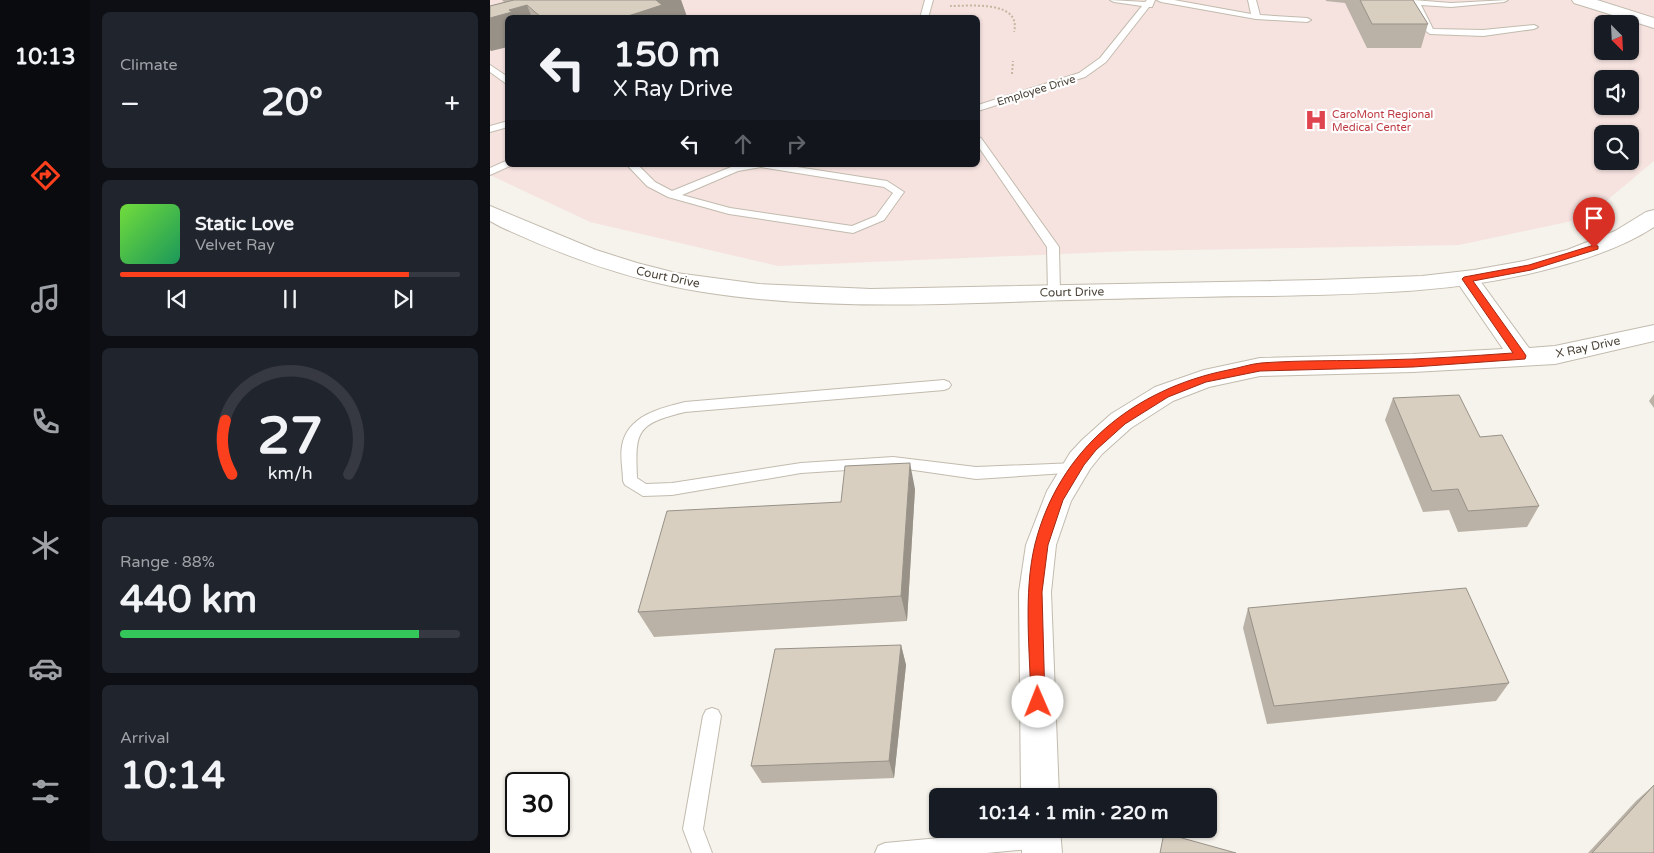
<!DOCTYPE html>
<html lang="en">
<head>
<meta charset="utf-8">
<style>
  :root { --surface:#171b24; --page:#20242c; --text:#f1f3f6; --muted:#9ea1a6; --line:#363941; --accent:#fc3f1d }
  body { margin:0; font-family:"Varela Round",sans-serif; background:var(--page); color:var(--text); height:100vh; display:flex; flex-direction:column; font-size:19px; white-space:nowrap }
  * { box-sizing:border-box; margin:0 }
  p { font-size:16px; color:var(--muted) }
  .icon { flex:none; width:28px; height:28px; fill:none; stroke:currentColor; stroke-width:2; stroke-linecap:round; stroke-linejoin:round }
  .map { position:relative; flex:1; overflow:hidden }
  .sheet { display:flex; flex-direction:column; gap:12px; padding:12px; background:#0d0f14; width:400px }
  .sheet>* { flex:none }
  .banner { position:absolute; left:15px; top:15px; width:475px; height:152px; border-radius:8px; box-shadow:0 1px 4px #0004; background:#171b24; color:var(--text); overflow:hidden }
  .needle { width:32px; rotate:156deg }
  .buttons { position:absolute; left:1104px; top:15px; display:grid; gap:10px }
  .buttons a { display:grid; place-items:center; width:45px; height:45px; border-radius:8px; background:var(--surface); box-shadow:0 1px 4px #0004; font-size:25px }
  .speed { position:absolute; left:15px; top:772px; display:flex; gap:10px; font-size:25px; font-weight:700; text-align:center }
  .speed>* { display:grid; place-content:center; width:65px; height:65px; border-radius:50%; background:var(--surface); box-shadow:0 1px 4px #0004; line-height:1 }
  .speed .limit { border:2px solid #111; border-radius:8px; background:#fff; color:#111 }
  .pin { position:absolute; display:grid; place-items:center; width:42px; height:42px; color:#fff; margin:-51px -21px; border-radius:50% 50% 50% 0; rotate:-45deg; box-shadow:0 0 5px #0007 }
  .pin .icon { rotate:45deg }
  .me { position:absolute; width:55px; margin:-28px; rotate:359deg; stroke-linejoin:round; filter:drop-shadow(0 0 4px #0008) }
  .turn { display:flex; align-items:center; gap:18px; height:105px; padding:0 25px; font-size:22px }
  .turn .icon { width:65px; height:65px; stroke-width:2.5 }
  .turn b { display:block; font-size:35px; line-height:42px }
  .lanes { display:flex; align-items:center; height:48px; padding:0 25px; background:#0003; justify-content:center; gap:25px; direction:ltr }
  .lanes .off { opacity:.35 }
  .big { font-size:38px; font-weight:700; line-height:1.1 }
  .sheet .card { flex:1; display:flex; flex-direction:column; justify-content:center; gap:8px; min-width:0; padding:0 18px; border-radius:8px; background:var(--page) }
  .sheet .dial { align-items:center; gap:0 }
  .dial svg { height:130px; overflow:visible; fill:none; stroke:var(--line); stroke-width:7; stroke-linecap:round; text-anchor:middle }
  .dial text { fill:var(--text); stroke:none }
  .song { display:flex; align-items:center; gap:15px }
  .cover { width:60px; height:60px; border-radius:8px; background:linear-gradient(135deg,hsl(100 70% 55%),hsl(150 70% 35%)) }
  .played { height:5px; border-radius:2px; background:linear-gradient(90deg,var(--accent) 85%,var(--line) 85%) }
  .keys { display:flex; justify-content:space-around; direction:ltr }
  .heat { display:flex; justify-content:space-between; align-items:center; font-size:28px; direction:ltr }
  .charge { height:8px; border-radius:4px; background:linear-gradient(90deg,#34c759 88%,var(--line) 0) }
  .trip { position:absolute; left:439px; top:788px; width:288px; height:50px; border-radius:8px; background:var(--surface); box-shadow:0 1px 4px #0004; font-weight:700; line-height:50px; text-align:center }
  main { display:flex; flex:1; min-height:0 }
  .dock { display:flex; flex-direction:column; width:90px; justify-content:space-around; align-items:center; background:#090b0e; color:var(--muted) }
  .dock .icon { width:35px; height:35px }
  .dock .active { color:var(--accent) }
  .dock b { font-size:22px; color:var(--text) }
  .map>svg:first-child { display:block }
  .medical { fill:#f6e3e0; fill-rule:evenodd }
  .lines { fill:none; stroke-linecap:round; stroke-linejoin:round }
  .service-casing { stroke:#c2bbae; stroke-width:2 }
  .minor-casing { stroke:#c2bbae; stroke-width:2 }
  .tertiary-casing { stroke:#c2bbae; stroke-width:2 }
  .path { stroke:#c4b79f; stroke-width:2; stroke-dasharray:2 2; stroke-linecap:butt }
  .service { fill:#fff; fill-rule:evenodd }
  .minor { fill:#fff; fill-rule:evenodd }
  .tertiary { fill:#fff; fill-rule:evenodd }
  .wall { fill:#bab2a6 }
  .shaded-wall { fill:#979187 }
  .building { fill:#d8cfc1; stroke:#979187 }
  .route { fill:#fc3f1d; stroke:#a42913 }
  .labels { text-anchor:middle; stroke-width:4.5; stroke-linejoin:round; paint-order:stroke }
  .far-street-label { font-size:11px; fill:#4b4439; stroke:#fff }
  .far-health-label { font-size:11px; fill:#be3a42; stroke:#fff; text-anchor:start }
  .street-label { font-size:12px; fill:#4b4439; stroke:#fff }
</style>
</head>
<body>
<main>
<nav class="dock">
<b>10:13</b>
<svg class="icon active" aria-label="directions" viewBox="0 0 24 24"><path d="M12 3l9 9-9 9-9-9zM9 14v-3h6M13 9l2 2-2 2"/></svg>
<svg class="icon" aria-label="music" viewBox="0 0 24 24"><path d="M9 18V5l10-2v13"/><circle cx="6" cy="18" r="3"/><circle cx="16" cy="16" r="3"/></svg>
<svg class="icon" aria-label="phone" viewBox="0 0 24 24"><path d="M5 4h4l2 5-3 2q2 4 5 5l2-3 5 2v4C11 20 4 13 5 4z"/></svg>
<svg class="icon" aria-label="climate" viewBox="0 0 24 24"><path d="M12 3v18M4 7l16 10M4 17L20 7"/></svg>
<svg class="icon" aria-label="car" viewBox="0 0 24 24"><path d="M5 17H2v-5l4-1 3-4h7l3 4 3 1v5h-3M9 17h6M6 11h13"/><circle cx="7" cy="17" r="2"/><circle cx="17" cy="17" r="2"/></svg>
<svg class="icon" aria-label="filters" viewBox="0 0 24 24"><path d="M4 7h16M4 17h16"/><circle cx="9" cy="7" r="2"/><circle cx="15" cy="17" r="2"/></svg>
</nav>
<section class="sheet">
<div class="card"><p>Climate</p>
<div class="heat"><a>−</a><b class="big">20°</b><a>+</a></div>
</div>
<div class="card">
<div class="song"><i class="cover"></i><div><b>Static Love</b><p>Velvet Ray</p></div></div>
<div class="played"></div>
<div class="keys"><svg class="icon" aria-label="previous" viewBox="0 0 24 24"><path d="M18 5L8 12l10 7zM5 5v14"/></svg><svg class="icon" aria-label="pause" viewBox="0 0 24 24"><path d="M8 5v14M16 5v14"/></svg><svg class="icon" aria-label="next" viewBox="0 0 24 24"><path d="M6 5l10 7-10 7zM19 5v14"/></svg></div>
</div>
<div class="card dial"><svg viewBox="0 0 100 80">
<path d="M14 69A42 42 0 1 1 86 69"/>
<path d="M14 69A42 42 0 0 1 10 36" stroke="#fc3f1d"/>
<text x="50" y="56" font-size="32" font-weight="700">27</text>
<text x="50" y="72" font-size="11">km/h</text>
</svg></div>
<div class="card"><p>Range · 88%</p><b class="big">440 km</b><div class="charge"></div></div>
<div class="card"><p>Arrival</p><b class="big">10:14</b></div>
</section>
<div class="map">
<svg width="1164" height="853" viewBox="0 0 1164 853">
  <rect width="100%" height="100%" fill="#f6f3ec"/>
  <path class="medical" d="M0,0H1164V161L1096,218L969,245L643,251L288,266L100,222L0,175ZM18,18H488V165H18ZM1112,24H1140V51H1112ZM1112,79H1140V106H1112ZM1112,134H1140V161H1112Z"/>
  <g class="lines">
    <defs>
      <path id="service" d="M435,0H443L438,18H430Z
        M620,0L655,2L657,0H665L662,7H659L616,62L595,77L488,111V105L589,73L610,58L652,6L624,2Z
        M667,0H684L761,14L758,0H766L770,15L817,18L821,20L817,22L766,19L671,2Z
        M923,0L961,3L1018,0L1014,2L961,7L931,5L943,29L993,30L1044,25L1048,27L1044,29L993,36L940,34L936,31L922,2Z
        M0,65L18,77V85L0,72Z
        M18,121V127L0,132V126Z
        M488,137L491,138L569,247L570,293L568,296H560L558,293L557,247L488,146Z
        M18,160V165H22L0,175V168Z
        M137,165H148L165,182L182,191L246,165H294L397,181L414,192L394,220L363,233L239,214L178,197L157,186ZM271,167L394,187L403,193L386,216L362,226L240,208L192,195L248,171Z
        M454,380L459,382L461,385L459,388L454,390L195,412C146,424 145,431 147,478L156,484L182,483L311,463L403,457L486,467L586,463L591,464L593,468L591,472L486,479L403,467L311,473L182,495L153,496L135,485L133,481C133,470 130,457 132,446C137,416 170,408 195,402Z
        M222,708L228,710L231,716L213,829L222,853H202L193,829L213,716L216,710Z
        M547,829L558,831L561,838L558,845L551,848L496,853H385L388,846L395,843Z"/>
      <path id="minor" d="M1082,0H1107L1164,18V28L1084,3Z
        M977,272L985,274L1039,348L1065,346L1164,325V341L1065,364L923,372L770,376L719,387L683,401L641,428L612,454L600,469L581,501L566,545L561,592L569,796H531L529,592L536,545L557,491L580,453L592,440L621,414L665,387L714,370L770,358L923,354L1013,349L965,279L969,274Z
        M532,829H570L572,853H532Z"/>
      <path id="tertiary" d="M0,206L106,250L147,263L186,273L269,284L381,289L828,280L932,276L984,270L1034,261L1077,250L1125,231L1156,212L1164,210V227C1135,246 1100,258 1066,267C972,293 876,294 779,296C724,296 669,298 614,299C481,302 345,313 213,292C142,281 76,257 11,227L0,221Z"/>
    </defs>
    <use href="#service" class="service-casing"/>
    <use href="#minor" class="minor-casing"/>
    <use href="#tertiary" class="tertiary-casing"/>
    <path class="path" d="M460,6C480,6 532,0 524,32
      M522,74L523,61"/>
    <use href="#service" class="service"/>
    <use href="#minor" class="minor"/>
    <use href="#tertiary" class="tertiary"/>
  </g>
  <path class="wall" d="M12,0H191L197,17L18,18L1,51L0,50V6L14,2Z
    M836,0H923L938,24L931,48H877L855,3L836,1Z
    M1164,394V408L1159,401Z
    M903,398L1049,506L1037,527L968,532L959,510L933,512L895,420Z
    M425,489L417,621L164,637L148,612L351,502Z
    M758,608L1019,683L1006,701L777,724L753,628Z
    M411,645L416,665L404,778L272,783L261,766Z
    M1164,785V853H1098L1146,801Z"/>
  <path class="shaded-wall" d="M162,0H191L197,17L132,18Z
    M37,5L42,18H18V47L1,51L0,49V18L19,10Z
    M420,463L425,489L417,621L411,596Z
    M411,645L416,665L404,778L399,761Z"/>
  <path class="building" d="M24,0H166L172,5L132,18H52L37,5L19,10L22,12L0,18V6Z
    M870,0H923L938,24H882Z
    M969,395L990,437L1012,435L1049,506L978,511L968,489L942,491L903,398Z
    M420,463L411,596L148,612L177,511L351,502L355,466Z
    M976,588L1019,683L784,706L758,608Z
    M411,645L399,761L261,766L285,649Z
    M1164,785V853H1102Z
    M674,833L746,853H670Z"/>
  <path class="route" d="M1104,245L1108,246V249L1041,270L983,281L1035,354L1036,356L1035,359L923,367L770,371L716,382L678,397L635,424L606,450L594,465L573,500L558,545L552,592L555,702L553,707L548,709L543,707L541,702C540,652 533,593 545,544C569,449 644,389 738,370C749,368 760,364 771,363C811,360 852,361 892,360C936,359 980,356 1023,353L972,279L974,277L1039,265Z"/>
  <defs>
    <symbol id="hospital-bare" viewBox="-9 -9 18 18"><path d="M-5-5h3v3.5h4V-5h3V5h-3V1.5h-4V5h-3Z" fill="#e0444e" stroke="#fff" stroke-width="2.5" paint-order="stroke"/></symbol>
  </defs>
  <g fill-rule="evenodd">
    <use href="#hospital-bare" x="810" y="104" width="32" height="32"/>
  </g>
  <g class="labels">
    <g class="far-street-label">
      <text transform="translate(546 90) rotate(-17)" y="4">Employee Drive</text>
    </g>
    <g class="far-health-label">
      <text x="842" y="118">CaroMont Regional<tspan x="842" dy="13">Medical Center</tspan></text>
    </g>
    <g class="street-label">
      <text transform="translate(178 277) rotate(12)" y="4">Court Drive</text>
      <text transform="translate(582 292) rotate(-1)" y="4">Court Drive</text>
      <text transform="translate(1098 347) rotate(-12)" y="4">X Ray Drive</text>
    </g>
  </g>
</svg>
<div class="buttons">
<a><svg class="needle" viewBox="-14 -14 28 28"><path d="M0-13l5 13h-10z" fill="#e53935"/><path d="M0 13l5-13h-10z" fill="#9ea1a6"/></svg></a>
<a><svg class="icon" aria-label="sound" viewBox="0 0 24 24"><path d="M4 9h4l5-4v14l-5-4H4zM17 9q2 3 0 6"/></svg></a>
<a><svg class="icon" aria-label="search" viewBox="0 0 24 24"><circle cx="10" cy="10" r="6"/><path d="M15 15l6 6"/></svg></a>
</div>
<div class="speed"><div class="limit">30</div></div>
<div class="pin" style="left:1104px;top:248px;background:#d93025"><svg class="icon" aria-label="arrive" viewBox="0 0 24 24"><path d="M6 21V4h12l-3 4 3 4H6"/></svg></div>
<svg class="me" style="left:548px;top:702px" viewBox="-20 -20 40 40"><circle r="19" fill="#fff"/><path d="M0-13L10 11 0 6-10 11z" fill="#fc3f1d"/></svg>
<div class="trip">10:14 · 1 min · 220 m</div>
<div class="banner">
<div class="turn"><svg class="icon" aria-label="left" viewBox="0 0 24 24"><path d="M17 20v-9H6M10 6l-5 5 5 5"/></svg><div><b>150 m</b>X Ray Drive</div></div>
<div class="lanes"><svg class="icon" aria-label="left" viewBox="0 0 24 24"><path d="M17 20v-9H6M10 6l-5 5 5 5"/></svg><svg class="icon off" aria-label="ahead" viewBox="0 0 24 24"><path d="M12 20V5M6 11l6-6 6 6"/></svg><svg class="icon off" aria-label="right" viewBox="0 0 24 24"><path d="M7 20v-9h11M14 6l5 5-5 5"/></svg></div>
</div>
</div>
</main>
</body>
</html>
